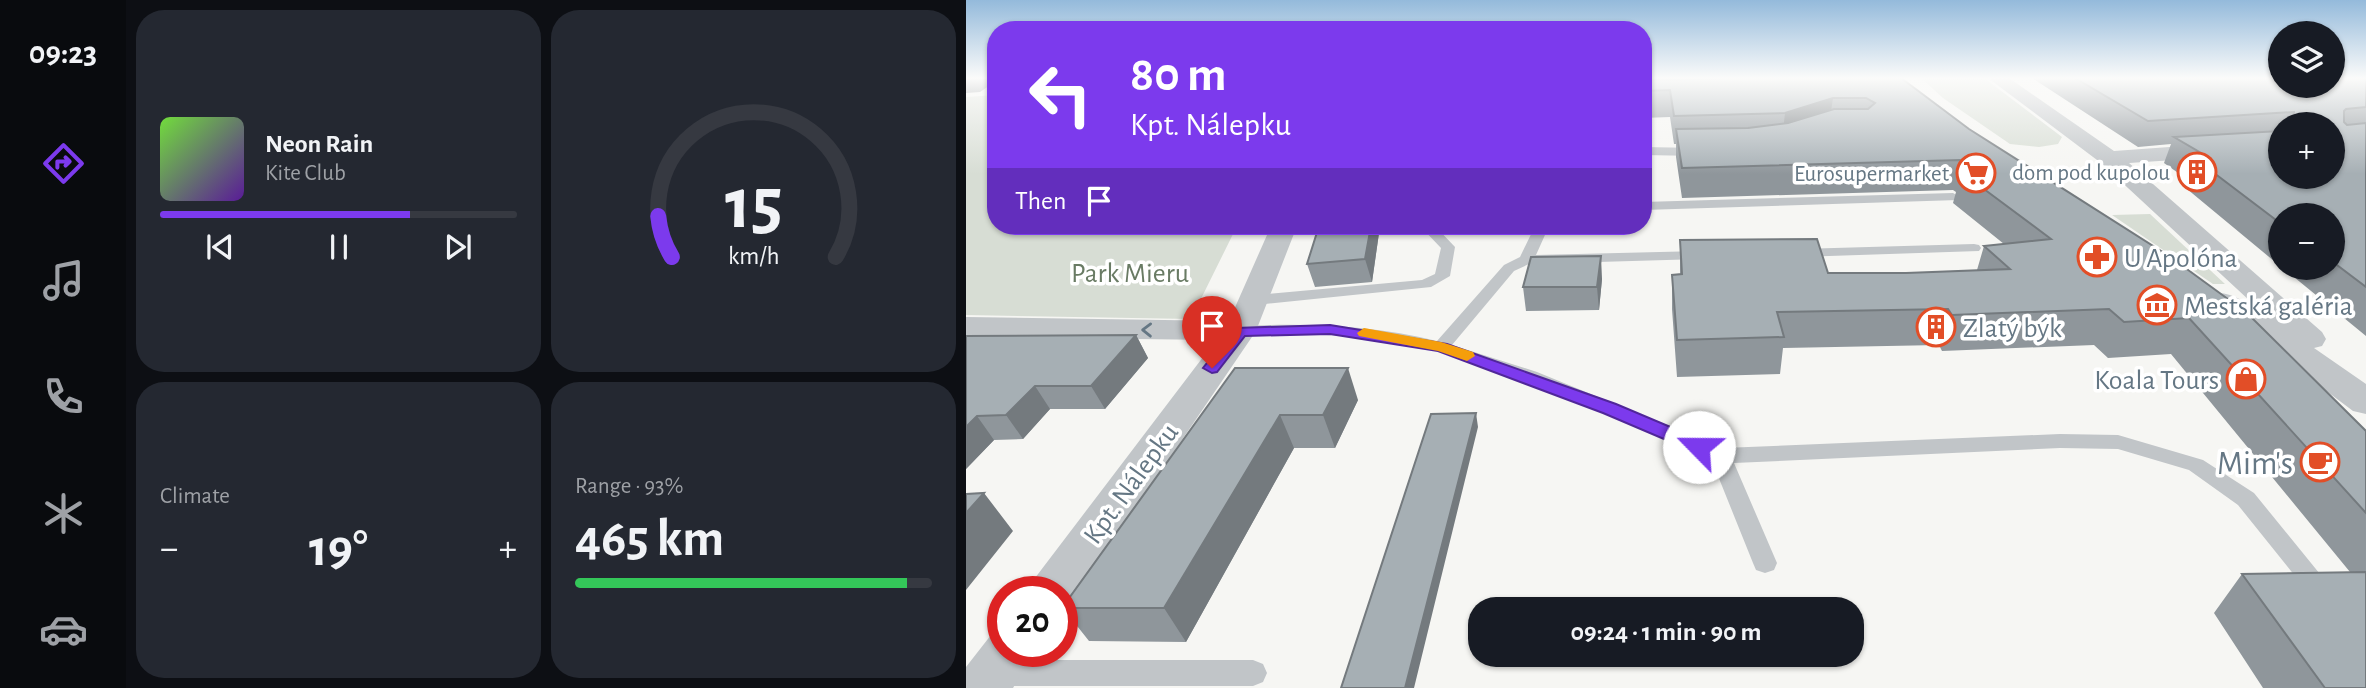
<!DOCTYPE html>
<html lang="en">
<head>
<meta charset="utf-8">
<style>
  :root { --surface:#171b24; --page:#242831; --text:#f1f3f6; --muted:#9ea1a6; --line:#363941; --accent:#7c3aed }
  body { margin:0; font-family:"Alegreya Sans",sans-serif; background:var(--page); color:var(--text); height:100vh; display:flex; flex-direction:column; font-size:26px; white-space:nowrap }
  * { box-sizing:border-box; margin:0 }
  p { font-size:23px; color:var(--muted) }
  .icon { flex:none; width:38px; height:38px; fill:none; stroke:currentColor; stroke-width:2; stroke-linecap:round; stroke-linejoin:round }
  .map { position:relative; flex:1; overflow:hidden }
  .panel { display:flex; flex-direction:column; gap:10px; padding:10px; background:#0d0f14; width:840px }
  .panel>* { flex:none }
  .top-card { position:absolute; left:21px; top:21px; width:665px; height:214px; border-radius:28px; box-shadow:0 2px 5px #0004; background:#7c3aed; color:#fff; overflow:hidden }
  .fabs { position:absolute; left:1302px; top:21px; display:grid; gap:14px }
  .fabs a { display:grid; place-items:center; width:77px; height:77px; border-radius:50%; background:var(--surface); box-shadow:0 2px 5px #0004; font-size:35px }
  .speed { position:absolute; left:21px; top:576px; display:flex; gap:14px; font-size:35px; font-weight:700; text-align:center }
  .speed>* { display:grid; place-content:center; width:91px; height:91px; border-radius:50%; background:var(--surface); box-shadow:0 2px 5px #0004; line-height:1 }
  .speed .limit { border:10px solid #d22; background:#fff; color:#111 }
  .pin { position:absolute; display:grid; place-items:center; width:60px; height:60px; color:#fff; margin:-72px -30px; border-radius:50% 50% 50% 0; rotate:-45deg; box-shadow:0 0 7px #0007 }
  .pin .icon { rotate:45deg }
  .me { position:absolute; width:77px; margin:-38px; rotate:293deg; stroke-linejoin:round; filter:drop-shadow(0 0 5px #0008) }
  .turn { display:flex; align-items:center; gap:24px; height:147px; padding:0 28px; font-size:32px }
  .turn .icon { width:91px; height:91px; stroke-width:2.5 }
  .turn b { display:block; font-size:49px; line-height:60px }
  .then { display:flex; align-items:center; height:66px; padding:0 28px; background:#0003; gap:14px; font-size:26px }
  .big { font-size:52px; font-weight:600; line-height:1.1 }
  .panel .card { flex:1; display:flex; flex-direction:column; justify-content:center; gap:10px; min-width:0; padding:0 24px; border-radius:28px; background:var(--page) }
  .panel .dial { align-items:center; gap:0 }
  .dial svg { height:182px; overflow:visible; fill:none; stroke:var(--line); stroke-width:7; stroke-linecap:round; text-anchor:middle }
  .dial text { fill:var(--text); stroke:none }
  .song { display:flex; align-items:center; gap:21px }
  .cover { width:84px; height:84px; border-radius:10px; background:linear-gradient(135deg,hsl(100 70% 55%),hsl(270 70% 35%)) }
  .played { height:7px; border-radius:4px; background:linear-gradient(90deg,var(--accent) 70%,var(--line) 70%) }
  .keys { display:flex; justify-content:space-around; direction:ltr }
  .heat { display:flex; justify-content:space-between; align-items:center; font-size:38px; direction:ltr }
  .charge { height:10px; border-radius:5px; background:linear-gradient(90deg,#34c759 93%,var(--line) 0) }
  .panel .tiles { flex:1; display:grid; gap:10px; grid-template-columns:repeat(2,1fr) }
  .trip { position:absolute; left:502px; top:597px; width:396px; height:70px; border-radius:28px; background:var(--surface); box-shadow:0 2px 5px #0004; font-weight:600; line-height:70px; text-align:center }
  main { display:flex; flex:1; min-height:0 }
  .menu { display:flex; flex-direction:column; width:126px; justify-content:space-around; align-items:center; background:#090b0e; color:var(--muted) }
  .menu .icon { width:49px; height:49px }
  .menu .selected { color:var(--accent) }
  .menu b { font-size:32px; color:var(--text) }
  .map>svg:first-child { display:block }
  .green { fill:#d7ddd4 }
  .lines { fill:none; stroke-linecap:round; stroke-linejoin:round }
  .lane { fill:#c1c5c8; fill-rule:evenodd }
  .street { fill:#c1c5c8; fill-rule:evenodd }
  .wall { fill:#8f969b; fill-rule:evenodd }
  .shaded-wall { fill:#747a7e }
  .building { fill:#a6afb4; stroke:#747a7e; stroke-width:2 }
  .oneway { stroke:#657784 }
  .route { fill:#7c3aed; stroke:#51269a; stroke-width:2 }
  .slow { fill:#f59e0b }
  .labels { text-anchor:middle; stroke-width:7; stroke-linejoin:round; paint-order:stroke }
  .far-poi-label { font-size:23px; fill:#657784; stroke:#fff; text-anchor:end }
  .poi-label { font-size:28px; fill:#657784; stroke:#fff; text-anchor:start }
  .park-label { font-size:28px; fill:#697b64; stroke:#fff }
  .street-label { font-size:28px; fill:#657784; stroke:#fff }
  .near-poi-label { font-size:33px; fill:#657784; stroke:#fff; text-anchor:end }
</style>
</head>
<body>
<main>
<nav class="menu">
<b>09:23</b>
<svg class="icon selected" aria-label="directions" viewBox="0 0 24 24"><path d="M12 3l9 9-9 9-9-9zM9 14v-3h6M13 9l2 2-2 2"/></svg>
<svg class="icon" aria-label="music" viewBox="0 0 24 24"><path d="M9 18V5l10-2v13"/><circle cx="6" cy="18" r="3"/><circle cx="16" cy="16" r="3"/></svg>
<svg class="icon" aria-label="phone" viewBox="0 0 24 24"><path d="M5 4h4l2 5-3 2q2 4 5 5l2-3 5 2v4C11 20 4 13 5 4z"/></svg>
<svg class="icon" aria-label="climate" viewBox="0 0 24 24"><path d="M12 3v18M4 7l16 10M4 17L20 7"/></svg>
<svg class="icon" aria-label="car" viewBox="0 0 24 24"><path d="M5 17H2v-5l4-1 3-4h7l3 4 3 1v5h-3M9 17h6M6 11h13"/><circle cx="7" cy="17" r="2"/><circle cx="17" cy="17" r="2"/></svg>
</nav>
<section class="panel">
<div class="tiles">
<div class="card">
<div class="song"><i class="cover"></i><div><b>Neon Rain</b><p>Kite Club</p></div></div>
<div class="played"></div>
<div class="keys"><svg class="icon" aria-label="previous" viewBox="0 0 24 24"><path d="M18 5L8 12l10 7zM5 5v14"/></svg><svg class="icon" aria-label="pause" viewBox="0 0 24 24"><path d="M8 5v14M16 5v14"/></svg><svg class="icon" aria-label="next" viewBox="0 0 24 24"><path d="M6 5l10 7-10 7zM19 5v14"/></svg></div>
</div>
<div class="card dial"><svg viewBox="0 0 100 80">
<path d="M14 69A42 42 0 1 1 86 69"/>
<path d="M14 69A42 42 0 0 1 8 51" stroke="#7c3aed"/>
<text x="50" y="56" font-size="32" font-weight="700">15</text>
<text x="50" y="72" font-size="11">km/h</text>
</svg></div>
<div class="card"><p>Climate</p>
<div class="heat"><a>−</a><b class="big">19°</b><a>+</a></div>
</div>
<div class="card"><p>Range · 93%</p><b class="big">465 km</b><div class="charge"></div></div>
</div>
</section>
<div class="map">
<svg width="1400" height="688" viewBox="0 0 1400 688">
  <rect width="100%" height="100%" fill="#f6f6f3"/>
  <path class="green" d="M955,78H1018L1096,137L1092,144L1073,147L1044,144L977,98Z
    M30,95V226H271L225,319L0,315V97Z
    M1184,214L1259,284H1247L1146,215Z"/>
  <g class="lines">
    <path class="lane" d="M677,147L733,148L739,152L733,156L677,155Z
      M987,193L994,197L992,200L677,210V202Z
      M454,226H469L489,247L484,276L465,287L289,305L281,300L289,295L456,280L469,274L475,248Z
      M569,226H583L570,255L735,251L742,255L735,259L563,264L548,271L486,345L571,372L757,448L1094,434L1152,435L1237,460L1288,493L1358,579L1355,586L1346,589L1337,586L1272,505L1223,470L1152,449L1094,448L768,463L811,563L808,570L799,573L790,570L787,563L746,461C640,414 529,356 412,339C366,333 321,334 274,336L265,331L274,326C341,323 405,325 471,341L538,265L554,257Z
      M1008,244L1013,245L1015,248L1013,251L833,257L826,253L833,249Z
      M31,660H287L297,664L301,673L297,682L287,686H31L21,682L17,673L21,664Z"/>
    <path class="street" d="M1022,78H1043L1148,151L1314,139V153L1163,163L1356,332L1360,339L1356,346L1348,348L1400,384V414L1387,411L1281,331L1243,308L1239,301L1243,294C1264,289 1280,303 1298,314L1135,163Z
      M305,226H331L290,331L103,606L96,609V592H63L69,578L250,340L0,337V317L263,321Z
      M37,630V651H68L47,688H0V667L25,635Z"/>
  </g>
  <path class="wall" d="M677,78H935L1400,431V688H1297L1248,613L1276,574L1384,572L1205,354L1142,358L1128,345L976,351L973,345L817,348L814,374L711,377L706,309V275L714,274V240L862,273H940L1011,270L1018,246L1038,244L987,203L990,192L987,190L716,198L710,157V144H708L704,117L677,118Z
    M1066,78H1400V336L1317,268H1367V215H1314V266L1215,184L1218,177L1198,163L1205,144L1172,147ZM1314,124H1367L1314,177Z
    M353,226H414L406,282L349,287L341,264Z
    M636,279L633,310L560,311L557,287Z
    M170,335L182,358L139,409H84L57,439L28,440L0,469V336Z
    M269,368L392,400L369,448H328L220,642L123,641L96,607Z"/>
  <path class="shaded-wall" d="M0,78H30V81L14,92L0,93Z
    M867,98L863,125L816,140L819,113Z
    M405,226H414L406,282L399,259Z
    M635,256L636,279L633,310L631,287Z
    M170,335L182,358L139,409L125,386Z
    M382,368L392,400L369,448L357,415Z
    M69,386L84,409L57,439L40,415Z
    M510,413L512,427L448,688H439Z
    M314,415L328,448L220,642L198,608Z
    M11,416L28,440L0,469V427Z
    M18,493L47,531L0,590V513Z"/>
  <path class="building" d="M789,78H935L1003,129L1203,256L1281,313L1400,431V513L1223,318L1158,322L1143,309L986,315L982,309L811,312L818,337L711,340L706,275L716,274L714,240L851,239L862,273H940L1044,269L1018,246L1085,239L995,172L1002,171L1004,166L994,160L716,168L710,129L782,128L822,123L868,109H902L909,103L900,98H867L819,113L708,116L704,90L677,91V80Z
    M1109,78H1314V86H1367V78H1400V107L1380,109L1378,111V122L1381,125L1400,123V287L1367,262V215H1314V223L1227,157H1242L1208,137L1314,131V177H1367V124H1329L1328,112L1182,121Z
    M353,226H405L399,259L341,264Z
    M635,256L631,287H557L565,257Z
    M170,335L125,386H69L40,415L11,416L0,427V336Z
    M269,368H382L357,415H314L198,608H96Z
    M510,413L439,688H375L465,414Z
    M18,493L0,513V494Z
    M1400,572V688H1359L1276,574Z"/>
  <defs><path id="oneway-chevron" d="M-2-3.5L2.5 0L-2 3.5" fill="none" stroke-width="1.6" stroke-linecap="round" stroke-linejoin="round" transform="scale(1.75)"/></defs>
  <use class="oneway" href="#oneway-chevron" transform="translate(181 330) rotate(-179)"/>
  <linearGradient id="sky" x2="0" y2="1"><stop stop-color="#94badb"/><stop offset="0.45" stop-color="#fbfbfa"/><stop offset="1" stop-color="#fbfbfa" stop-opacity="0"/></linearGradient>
  <rect width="1400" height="174" fill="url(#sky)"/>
  <path class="route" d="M364,325L481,344L650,404L740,442L742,447L740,451H726L637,413L472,351L364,334L279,336L251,372L246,373L237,368L269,328Z"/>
  <path class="slow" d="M398,328L475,342L507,352L509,356L501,361L472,351L393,336L391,333Z"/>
  <defs>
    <symbol id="building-ring" viewBox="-11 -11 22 22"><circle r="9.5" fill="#fff" stroke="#e24e27" stroke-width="1.5"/><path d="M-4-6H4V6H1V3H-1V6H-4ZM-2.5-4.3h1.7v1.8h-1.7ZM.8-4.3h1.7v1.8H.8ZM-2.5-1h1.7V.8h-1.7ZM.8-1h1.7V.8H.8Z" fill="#e24e27"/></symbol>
    <symbol id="supermarket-ring" viewBox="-11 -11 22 22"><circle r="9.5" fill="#fff" stroke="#e24e27" stroke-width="1.5"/><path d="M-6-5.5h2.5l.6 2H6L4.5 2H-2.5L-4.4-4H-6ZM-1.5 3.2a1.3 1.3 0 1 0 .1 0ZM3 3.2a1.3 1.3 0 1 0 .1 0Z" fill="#e24e27"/></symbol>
    <symbol id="pharmacy-ring" viewBox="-11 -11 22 22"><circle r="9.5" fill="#fff" stroke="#e24e27" stroke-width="1.5"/><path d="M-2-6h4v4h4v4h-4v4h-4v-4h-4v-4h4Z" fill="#e24e27"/></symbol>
    <symbol id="museum-ring" viewBox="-11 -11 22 22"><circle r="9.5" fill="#fff" stroke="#e24e27" stroke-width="1.5"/><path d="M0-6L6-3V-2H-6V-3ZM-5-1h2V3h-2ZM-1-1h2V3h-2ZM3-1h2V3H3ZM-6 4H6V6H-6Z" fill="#e24e27"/></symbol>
    <symbol id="shop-ring" viewBox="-11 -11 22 22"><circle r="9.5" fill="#fff" stroke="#e24e27" stroke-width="1.5"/><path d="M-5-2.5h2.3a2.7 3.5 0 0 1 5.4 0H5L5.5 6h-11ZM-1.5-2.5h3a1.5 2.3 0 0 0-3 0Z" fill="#e24e27"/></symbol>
    <symbol id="cafe-ring" viewBox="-11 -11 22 22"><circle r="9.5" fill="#fff" stroke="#e24e27" stroke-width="1.5"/><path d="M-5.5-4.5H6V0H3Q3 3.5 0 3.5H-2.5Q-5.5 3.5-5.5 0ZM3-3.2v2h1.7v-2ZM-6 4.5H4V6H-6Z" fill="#e24e27"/></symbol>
  </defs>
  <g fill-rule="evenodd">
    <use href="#building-ring" x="1209" y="150" width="44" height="44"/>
    <use href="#supermarket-ring" x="988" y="151" width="44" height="44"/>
    <use href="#pharmacy-ring" x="1109" y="235" width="44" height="44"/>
    <use href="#museum-ring" x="1169" y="283" width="44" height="44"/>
    <use href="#building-ring" x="948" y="305" width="44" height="44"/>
    <use href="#shop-ring" x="1258" y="357" width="44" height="44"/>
    <use href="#cafe-ring" x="1332" y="440" width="44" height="44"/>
  </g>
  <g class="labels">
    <g class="far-poi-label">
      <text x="1204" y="180">dom pod kupolou</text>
      <text x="983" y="181">Eurosupermarket</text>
    </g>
    <g class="poi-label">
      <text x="1158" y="267">U Apolóna</text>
      <text x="1218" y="315">Mestská galéria</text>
      <text x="997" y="337">Zlatý býk</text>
      <text x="1253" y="389" text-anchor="end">Koala Tours</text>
    </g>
    <g class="park-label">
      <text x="164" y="282">Park Mieru</text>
    </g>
    <g class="street-label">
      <text transform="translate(164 483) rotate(-54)" y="10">Kpt. Nálepku</text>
    </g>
    <g class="near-poi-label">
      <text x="1327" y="474">Mim's</text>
    </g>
  </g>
</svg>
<div class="fabs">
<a><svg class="icon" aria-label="layers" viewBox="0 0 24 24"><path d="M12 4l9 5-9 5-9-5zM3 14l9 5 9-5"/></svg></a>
<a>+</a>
<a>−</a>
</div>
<div class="speed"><div class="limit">20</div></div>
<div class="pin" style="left:246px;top:368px;background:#d93025"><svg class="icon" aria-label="arrive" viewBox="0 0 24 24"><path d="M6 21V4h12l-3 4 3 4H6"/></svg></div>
<svg class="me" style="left:733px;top:447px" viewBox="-20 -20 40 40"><circle r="19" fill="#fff"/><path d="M0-13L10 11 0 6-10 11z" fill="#7c3aed"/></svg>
<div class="trip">09:24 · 1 min · 90 m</div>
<div class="top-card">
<div class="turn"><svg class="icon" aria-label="left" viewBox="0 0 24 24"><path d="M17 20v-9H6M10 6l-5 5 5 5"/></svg><div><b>80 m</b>Kpt. Nálepku</div></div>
<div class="then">Then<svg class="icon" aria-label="arrive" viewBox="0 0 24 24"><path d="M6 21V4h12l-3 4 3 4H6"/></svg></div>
</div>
</div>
</main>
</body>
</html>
